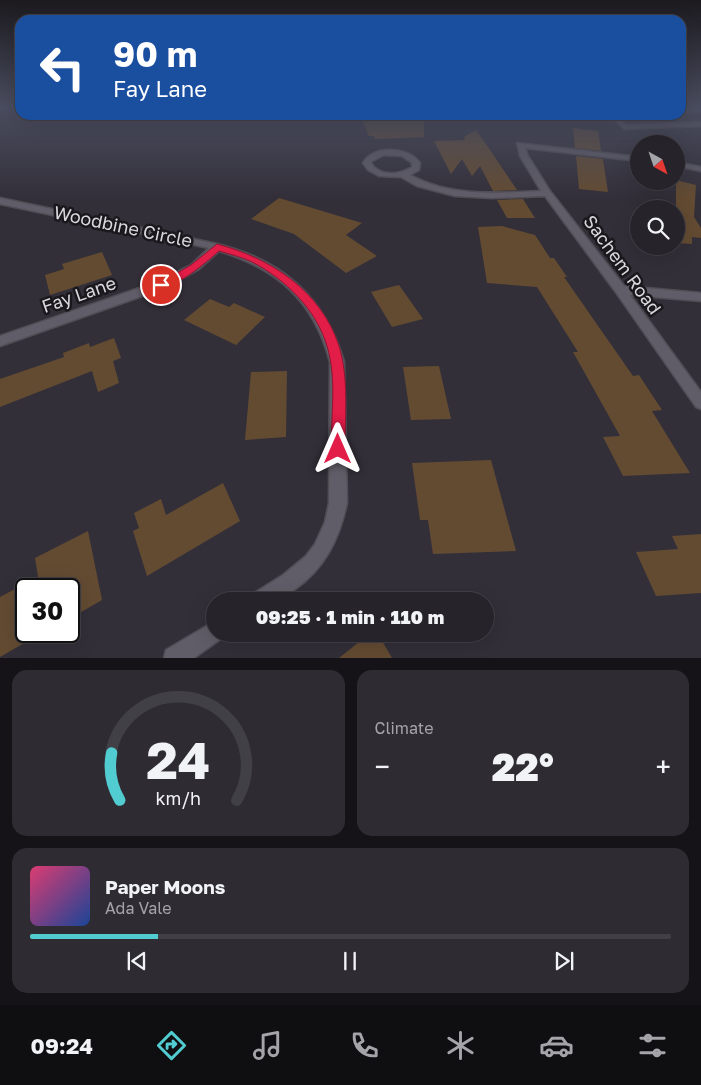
<!DOCTYPE html>
<html lang="en">
<head>
<meta charset="utf-8">
<style>
  :root { --surface:#26232b; --page:#2e2b33; --text:#f1f3f6; --muted:#a4a4a9; --line:#424047; --accent:#51ccd1 }
  body { margin:0; font-family:"Golos Text",sans-serif; background:var(--page); color:var(--text); height:100vh; display:flex; flex-direction:column; font-size:19px; white-space:nowrap }
  * { box-sizing:border-box; margin:0 }
  p { font-size:16px; color:var(--muted) }
  .icon { flex:none; width:28px; height:28px; fill:none; stroke:currentColor; stroke-width:2; stroke-linecap:round; stroke-linejoin:round }
  .map { position:relative; height:658px; overflow:hidden }
  .side { display:flex; flex-direction:column; gap:12px; padding:12px; background:#151318; flex:1 }
  .side>* { flex:none }
  .guide { position:absolute; left:15px; top:15px; width:671px; height:105px; border-radius:15px; box-shadow:0 5px 20px #0002,0 0 0 1px var(--line); background:#1a4fa0; color:#fff; overflow:hidden }
  .needle { width:32px; rotate:140deg }
  .fabs { position:absolute; left:630px; top:135px; display:grid; gap:10px }
  .fabs a { display:grid; place-items:center; width:55px; height:55px; border-radius:50%; background:var(--surface); box-shadow:0 5px 20px #0002,0 0 0 1px var(--line); font-size:25px }
  .speed { position:absolute; left:15px; top:578px; display:flex; gap:10px; font-size:25px; font-weight:700; text-align:center }
  .speed>* { display:grid; place-content:center; width:65px; height:65px; border-radius:50%; background:var(--surface); box-shadow:0 5px 20px #0002,0 0 0 1px var(--line); line-height:1 }
  .speed .limit { border:2px solid #111; border-radius:8px; background:#fff; color:#111 }
  .pin { position:absolute; display:grid; place-items:center; width:42px; height:42px; color:#fff; margin:-21px; border:2px solid #fff; border-radius:50%; box-shadow:0 1px 5px #0007 }
  .me { position:absolute; width:55px; margin:-28px; rotate:0deg; stroke-linejoin:round; filter:drop-shadow(0 0 4px #0008) }
  .turn { display:flex; align-items:center; gap:18px; height:105px; padding:0 15px; font-size:22px }
  .turn .icon { width:65px; height:65px; stroke-width:2.5 }
  .turn b { display:block; font-size:35px; line-height:42px }
  .big { font-size:38px; font-weight:800; line-height:1.1 }
  .side .card { flex:1; display:flex; flex-direction:column; justify-content:center; gap:8px; min-width:0; padding:0 18px; border-radius:15px; background:var(--page) }
  .side .dial { align-items:center; gap:0 }
  .dial svg { height:130px; overflow:visible; fill:none; stroke:var(--line); stroke-width:7; stroke-linecap:round; text-anchor:middle }
  .dial text { fill:var(--text); stroke:none }
  .song { display:flex; align-items:center; gap:15px }
  .cover { width:60px; height:60px; border-radius:8px; background:linear-gradient(135deg,hsl(340 70% 55%),hsl(220 70% 35%)) }
  .played { height:5px; border-radius:2px; background:linear-gradient(90deg,var(--accent) 20%,var(--line) 20%) }
  .keys { display:flex; justify-content:space-around; direction:ltr }
  .heat { display:flex; justify-content:space-between; align-items:center; font-size:28px; direction:ltr }
  .side .tiles { flex:1; display:grid; gap:12px; grid-template-columns:1fr 1fr }
  .card:last-child { grid-column:span 2 }
  .trip { position:absolute; left:206px; top:592px; width:288px; height:50px; border-radius:25px; background:var(--surface); box-shadow:0 5px 20px #0002,0 0 0 1px var(--line); font-weight:800; line-height:50px; text-align:center }
  .dock { display:flex; height:80px; justify-content:space-around; align-items:center; background:#0f0e11; color:var(--muted) }
  .dock .icon { width:35px; height:35px }
  .dock .active { color:var(--accent) }
  .dock b { font-size:22px; color:var(--text) }
  .map>svg:first-child { display:block }
  .building { fill:#634b32 }
  .lines { fill:none; stroke-linecap:round; stroke-linejoin:round }
  .lane-casing { stroke:#504d55; stroke-width:3 }
  .street-casing { stroke:#504d55; stroke-width:3 }
  .lane { fill:#615d68; fill-rule:evenodd }
  .street { fill:#615d68; fill-rule:evenodd }
  .route { fill:#e11d48; stroke:#92132f }
  .labels { text-anchor:middle; stroke-width:5; stroke-linejoin:round; paint-order:stroke }
  .street-label { font-size:18px; fill:#dad7de; stroke:#1a181c }
</style>
</head>
<body>
<div class="map">
<svg width="701" height="658" viewBox="0 0 701 658">
  <rect width="100%" height="100%" fill="#332f39"/>
  <path class="building" d="M360,115H424V137L375,139L374,136H369Z
    M573,128L598,131L601,151L575,148Z
    M476,130L488,147L517,190L493,191L480,166L472,176L462,159L451,174L434,141L465,140L464,137Z
    M576,156L603,159L608,192L579,189Z
    M676,180L696,185L694,217L701,228V238L692,237V244L676,243Z
    M279,198L362,223L346,235L377,256L346,273L294,234L251,219Z
    M523,199L535,218H507L497,200Z
    M502,226L535,235L550,258H554L567,277H564L633,376L639,375L662,410L652,411L690,473L623,476L603,437L620,436L573,352H578L537,287L487,283L478,227Z
    M102,252L112,275L50,295L45,275L64,269L62,264Z
    M399,285L423,319L392,327L371,292Z
    M210,299L229,307L234,303L265,317L236,345L184,320Z
    M114,338L121,358L113,361L119,383L98,392L92,371L0,407V379L64,357L63,353L89,343L90,347Z
    M439,366L451,419L411,420L403,367Z
    M287,371L286,437L245,440L251,372Z
    M491,460L516,551L433,554L428,520H420L412,463Z
    M223,483L240,521L147,576L133,531L139,528L134,513L161,499L166,515Z
    M88,531L102,600L69,619V589H40L35,558Z
    M701,534V593L656,596L636,552L678,549L672,536Z
    M26,583V642L0,657V597Z
    M369,634H378L392,658H339Z"/>
  <g class="lines">
    <defs>
      <path id="lane" d="M701,107V111L681,112V108Z
        M616,115H622L621,119L626,125L701,122V126L624,129L614,119Z"/>
      <path id="street" d="M517,143L639,157V161L525,148L528,156L550,191L624,286L701,293V301L630,295L701,392V409L696,407L615,291L545,196L492,198L455,196L417,186L401,177L379,176L368,170L363,163C372,145 409,146 420,163L419,170L410,175C451,197 496,193 541,191L520,156ZM384,155L402,156L412,163V167C399,175 380,177 371,163L372,161Z
        M676,162L701,167V171L676,166Z
        M0,198L217,244C282,260 325,297 344,362L347,503C339,540 325,568 294,590C289,593 283,600 277,601C270,603 257,601 250,601L253,594L283,575L306,556L315,544L325,522L329,503L330,362C314,301 278,269 219,251L199,269L165,288L0,346V336L157,282L191,265L209,248L0,204Z
        M215,621V634H224L222,638L194,658H164L166,650Z"/>
    </defs>
    <use href="#lane" class="lane-casing"/>
    <use href="#street" class="street-casing"/>
    <use href="#lane" class="lane"/>
    <use href="#street" class="street"/>
  </g>
  <linearGradient id="sky" x2="0" y2="1"><stop stop-color="#1c1a1f"/><stop offset="0.54" stop-color="#4a4d5f"/><stop offset="1" stop-color="#4a4d5f" stop-opacity="0"/></linearGradient>
  <rect width="701" height="198" fill="url(#sky)"/>
  <path class="route" d="M217,244C271,258 321,291 339,346C349,378 345,416 345,449L343,454L338,456L333,454L331,449C331,416 337,378 327,346C316,309 285,279 252,262C242,257 229,254 219,251C208,261 173,291 157,288L156,285L191,265Z"/>
  <g class="labels">
    <g class="street-label">
      <text transform="translate(123 227) rotate(12)" y="6">Woodbine Circle</text>
      <text transform="translate(622 265) rotate(54)" y="6">Sachem Road</text>
      <text transform="translate(79 295) rotate(-19)" y="6">Fay Lane</text>
    </g>
  </g>
</svg>
<div class="fabs">
<a><svg class="needle" viewBox="-14 -14 28 28"><path d="M0-13l5 13h-10z" fill="#e53935"/><path d="M0 13l5-13h-10z" fill="#a4a4a9"/></svg></a>
<a><svg class="icon" aria-label="search" viewBox="0 0 24 24"><circle cx="10" cy="10" r="6"/><path d="M15 15l6 6"/></svg></a>
</div>
<div class="speed"><div class="limit">30</div></div>
<div class="pin" style="left:161px;top:285px;background:#d93025"><svg class="icon" aria-label="arrive" viewBox="0 0 24 24"><path d="M6 21V4h12l-3 4 3 4H6"/></svg></div>
<svg class="me" style="left:338px;top:449px" viewBox="-20 -20 40 40"><path d="M0-17L14 15 0 8-14 15z" fill="#e11d48" stroke="#fff" stroke-width="4"/></svg>
<div class="trip">09:25 · 1 min · 110 m</div>
<div class="guide">
<div class="turn"><svg class="icon" aria-label="left" viewBox="0 0 24 24"><path d="M17 20v-9H6M10 6l-5 5 5 5"/></svg><div><b>90 m</b>Fay Lane</div></div>
</div>
</div>
<section class="side">
<div class="tiles">
<div class="card dial"><svg viewBox="0 0 100 80">
<path d="M14 69A42 42 0 1 1 86 69"/>
<path d="M14 69A42 42 0 0 1 9 40" stroke="#51ccd1"/>
<text x="50" y="56" font-size="32" font-weight="700">24</text>
<text x="50" y="72" font-size="11">km/h</text>
</svg></div>
<div class="card"><p>Climate</p>
<div class="heat"><a>−</a><b class="big">22°</b><a>+</a></div>
</div>
<div class="card">
<div class="song"><i class="cover"></i><div><b>Paper Moons</b><p>Ada Vale</p></div></div>
<div class="played"></div>
<div class="keys"><svg class="icon" aria-label="previous" viewBox="0 0 24 24"><path d="M18 5L8 12l10 7zM5 5v14"/></svg><svg class="icon" aria-label="pause" viewBox="0 0 24 24"><path d="M8 5v14M16 5v14"/></svg><svg class="icon" aria-label="next" viewBox="0 0 24 24"><path d="M6 5l10 7-10 7zM19 5v14"/></svg></div>
</div>
</div>
</section>
<nav class="dock">
<b>09:24</b>
<svg class="icon active" aria-label="directions" viewBox="0 0 24 24"><path d="M12 3l9 9-9 9-9-9zM9 14v-3h6M13 9l2 2-2 2"/></svg>
<svg class="icon" aria-label="music" viewBox="0 0 24 24"><path d="M9 18V5l10-2v13"/><circle cx="6" cy="18" r="3"/><circle cx="16" cy="16" r="3"/></svg>
<svg class="icon" aria-label="phone" viewBox="0 0 24 24"><path d="M5 4h4l2 5-3 2q2 4 5 5l2-3 5 2v4C11 20 4 13 5 4z"/></svg>
<svg class="icon" aria-label="climate" viewBox="0 0 24 24"><path d="M12 3v18M4 7l16 10M4 17L20 7"/></svg>
<svg class="icon" aria-label="car" viewBox="0 0 24 24"><path d="M5 17H2v-5l4-1 3-4h7l3 4 3 1v5h-3M9 17h6M6 11h13"/><circle cx="7" cy="17" r="2"/><circle cx="17" cy="17" r="2"/></svg>
<svg class="icon" aria-label="filters" viewBox="0 0 24 24"><path d="M4 7h16M4 17h16"/><circle cx="9" cy="7" r="2"/><circle cx="15" cy="17" r="2"/></svg>
</nav>
</body>
</html>
